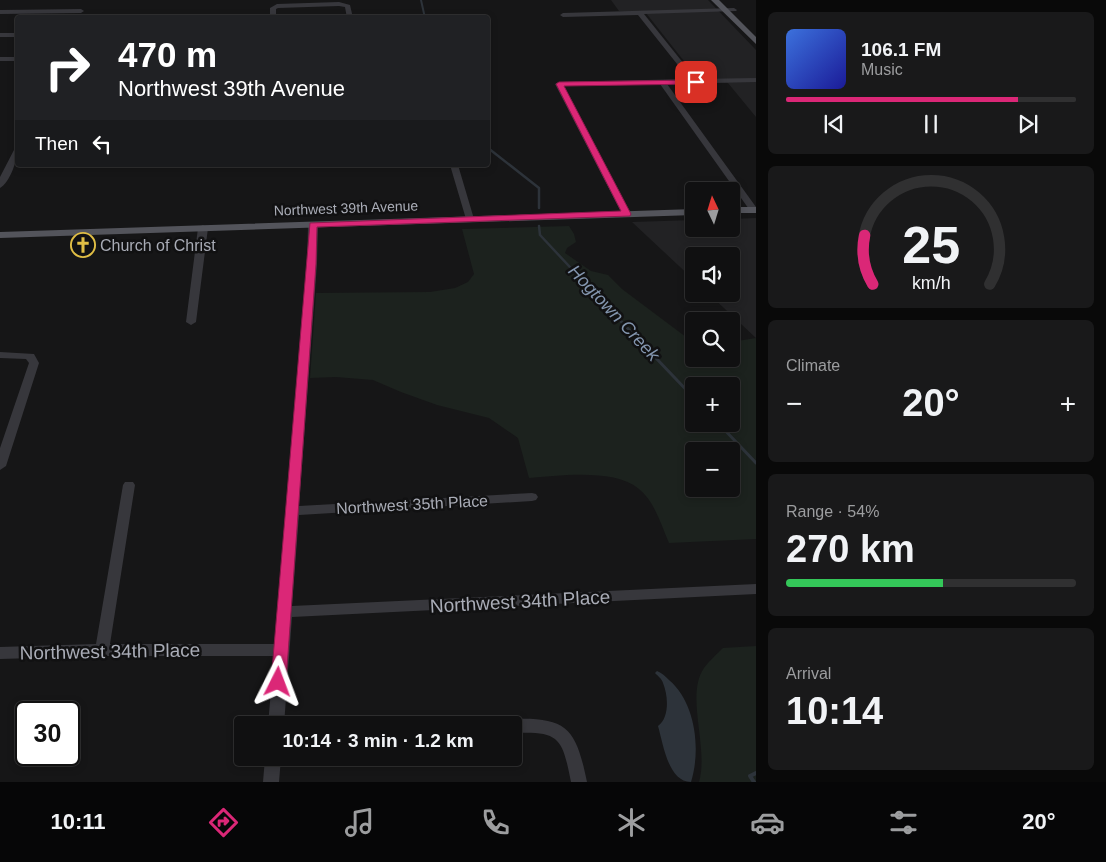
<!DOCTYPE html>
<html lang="en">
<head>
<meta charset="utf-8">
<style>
  :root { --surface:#101011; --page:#19191a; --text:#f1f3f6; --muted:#9c9d9f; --line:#303031; --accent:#db2777 }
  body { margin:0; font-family:Arial,sans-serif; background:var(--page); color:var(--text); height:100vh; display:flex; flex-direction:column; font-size:19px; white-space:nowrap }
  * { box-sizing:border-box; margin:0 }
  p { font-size:16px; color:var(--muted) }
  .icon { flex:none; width:28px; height:28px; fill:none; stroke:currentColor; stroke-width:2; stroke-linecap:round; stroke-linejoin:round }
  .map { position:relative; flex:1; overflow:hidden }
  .panel { display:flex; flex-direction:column; gap:12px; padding:12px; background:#090909; width:350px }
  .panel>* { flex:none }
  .guide { position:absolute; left:15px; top:15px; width:475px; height:152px; border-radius:5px; box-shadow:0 2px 8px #0003,0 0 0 1px var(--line); background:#202124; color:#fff; overflow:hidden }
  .needle { width:32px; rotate:356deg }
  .tools { position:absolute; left:685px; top:182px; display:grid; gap:10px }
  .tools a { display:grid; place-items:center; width:55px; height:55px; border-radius:5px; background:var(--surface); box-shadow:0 2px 8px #0003,0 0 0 1px var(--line); font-size:25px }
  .speed { position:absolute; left:15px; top:701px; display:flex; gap:10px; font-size:25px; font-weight:700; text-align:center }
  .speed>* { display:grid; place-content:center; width:65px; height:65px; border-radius:50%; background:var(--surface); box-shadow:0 2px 8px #0003,0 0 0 1px var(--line); line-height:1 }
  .speed .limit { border:2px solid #111; border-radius:8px; background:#fff; color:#111 }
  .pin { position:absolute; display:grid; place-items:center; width:42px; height:42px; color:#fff; margin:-21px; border-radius:10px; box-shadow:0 2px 8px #0006 }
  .me { position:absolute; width:55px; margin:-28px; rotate:3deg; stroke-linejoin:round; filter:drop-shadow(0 0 4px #0008) }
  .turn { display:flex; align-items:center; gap:18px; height:105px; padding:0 20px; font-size:22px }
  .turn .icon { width:65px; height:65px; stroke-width:2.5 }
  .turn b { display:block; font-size:35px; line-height:42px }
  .then { display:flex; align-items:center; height:48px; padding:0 20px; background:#0003; gap:10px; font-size:19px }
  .big { font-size:38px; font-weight:600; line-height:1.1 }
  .panel .card { flex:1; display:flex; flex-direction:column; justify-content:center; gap:8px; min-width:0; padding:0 18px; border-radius:8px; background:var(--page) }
  .panel .dial { align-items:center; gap:0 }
  .dial svg { height:130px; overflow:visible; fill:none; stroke:var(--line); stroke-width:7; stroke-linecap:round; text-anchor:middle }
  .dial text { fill:var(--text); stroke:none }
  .song { display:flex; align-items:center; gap:15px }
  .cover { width:60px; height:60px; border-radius:8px; background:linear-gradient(135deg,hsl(220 70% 55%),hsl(240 70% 35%)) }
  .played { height:5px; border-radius:2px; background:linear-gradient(90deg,var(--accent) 80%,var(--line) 80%) }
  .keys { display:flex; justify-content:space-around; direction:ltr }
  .heat { display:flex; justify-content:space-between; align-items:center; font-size:28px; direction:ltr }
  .charge { height:8px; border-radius:4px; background:linear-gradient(90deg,#34c759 54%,var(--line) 0) }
  .trip { position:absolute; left:234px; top:716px; width:288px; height:50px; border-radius:5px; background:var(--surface); box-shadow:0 2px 8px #0003,0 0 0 1px var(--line); font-weight:600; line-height:50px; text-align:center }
  .tabs { display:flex; height:80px; justify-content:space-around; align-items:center; background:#060607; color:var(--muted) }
  .tabs .icon { width:35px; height:35px }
  .tabs .selected { color:var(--accent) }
  .tabs b { font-size:22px; color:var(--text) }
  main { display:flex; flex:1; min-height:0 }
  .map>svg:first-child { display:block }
  .built { fill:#222224 }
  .green { fill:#1c221e; fill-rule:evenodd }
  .water { fill:#2d333a }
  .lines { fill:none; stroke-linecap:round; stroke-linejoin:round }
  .stream-far3 { stroke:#2d333a; stroke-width:2 }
  .stream-far2 { stroke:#2d333a; stroke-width:2.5 }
  .stream-far1 { stroke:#2d333a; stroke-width:3 }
  .stream { stroke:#2d333a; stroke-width:4 }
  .minor { fill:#37373c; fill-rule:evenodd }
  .major { fill:#53545b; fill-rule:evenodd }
  .route { fill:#db2777; stroke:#8e194d }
  .labels { text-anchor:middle; stroke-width:5; stroke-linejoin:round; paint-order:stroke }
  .far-street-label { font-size:14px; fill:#a9acb6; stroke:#111112 }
  .poi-label { font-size:16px; fill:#a9acb6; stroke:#111112; text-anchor:start }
  .street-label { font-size:16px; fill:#a9acb6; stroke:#111112 }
  .water-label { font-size:18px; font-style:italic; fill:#8395ae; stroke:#111112 }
  .near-street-label { font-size:19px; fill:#a9acb6; stroke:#111112 }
</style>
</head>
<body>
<main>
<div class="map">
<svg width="756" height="782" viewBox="0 0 756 782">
  <rect width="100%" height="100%" fill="#161617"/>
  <path class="built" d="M611,0H708L756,50V117L728,83L699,80L646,13L619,11Z
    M756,218V338L709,294H731V256H694V280L632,222L694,220V229H731V219Z"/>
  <path class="green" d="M569,226L574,234L576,242L567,248L565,253L591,271L608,275L622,289L694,343V359H731V342L756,338V539L669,543C661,525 655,502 639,489C614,468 559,476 529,478L518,438L489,418L437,405L401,392L373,380L336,377L310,378L316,293L430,292L455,288L468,282L474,274L462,229ZM694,386H731V424H694ZM694,451H731V489H694Z
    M756,646V782H699C709,748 685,695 704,668C709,661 717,654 723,648Z"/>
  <path class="water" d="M657,671C662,673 665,676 669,680C696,703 701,750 691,782C668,782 663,743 658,726C670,717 668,695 663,683C662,679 658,676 655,673Z"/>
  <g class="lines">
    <path class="stream-far3" d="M421,0L425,18"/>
    <path class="stream-far2" d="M488,148L539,188V208
      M539,226L540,235L596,295"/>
    <path class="stream-far1" d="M595,294L694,398
      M719,424L756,463"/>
    <path class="stream" d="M754,782L750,776L756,773"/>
    <path class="minor" d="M339,2L350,5L353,18H347L345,7L339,6L278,8L276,9V18H270V8L277,4Z
      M734,8L737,10L736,11L644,14L696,79L756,78V82L667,84L756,207V212H751L660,84L564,86L630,214L626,217L623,216L555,84L559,82L689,79L638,15L563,17L560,15L563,13Z
      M0,10L81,9L84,11L81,13L0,14Z
      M0,33H18V37H0Z
      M0,57H18V61H0Z
      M15,148H18C18,158 10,183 0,188V177Z
      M450,165H458L474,219L473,221L470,222L466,219Z
      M313,222L318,225L317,264L299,506L532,493L536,494L538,497L536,500L532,501L299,515L292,606L756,584V594L292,617L284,725H268L274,656H102L0,659V647L96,644L123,485L125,482H133L135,485L110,644H275L286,513L285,511L287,508L307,264L308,225Z
      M203,225L208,228L196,322L191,325L186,322L198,228Z
      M0,352L34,354L39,363L6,466L0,470V448L29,363L26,359L0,358Z
      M512,719C568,717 576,729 587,782H571C562,737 560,731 512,733V725H505L506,721Z
      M265,758H281L279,782H263Z"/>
    <path class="major" d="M711,0H719L756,37V44Z
      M731,207H756V213H731Z
      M694,209V215L0,238V232Z"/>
  </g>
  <path class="route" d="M696,80L699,82L698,84L564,86L631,214L630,216L317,227L316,264L286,682L284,687L278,688L273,687L271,682L310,223L621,211L556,84L559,82Z"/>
  <defs>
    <symbol id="church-ring" viewBox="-11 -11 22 22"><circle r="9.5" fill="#111112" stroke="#e0be45" stroke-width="1.5"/><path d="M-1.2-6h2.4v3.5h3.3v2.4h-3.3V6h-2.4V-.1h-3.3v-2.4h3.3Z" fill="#e0be45"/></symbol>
  </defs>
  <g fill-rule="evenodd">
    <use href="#church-ring" x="69" y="231" width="28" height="28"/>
  </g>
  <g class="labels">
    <g class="far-street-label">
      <text transform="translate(346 208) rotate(-2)" y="5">Northwest 39th Avenue</text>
    </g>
    <g class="poi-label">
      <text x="100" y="251">Church of Christ</text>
    </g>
    <g class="street-label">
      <text transform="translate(412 504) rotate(-3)" y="6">Northwest 35th Place</text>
    </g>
    <g class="water-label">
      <text transform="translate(614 313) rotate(47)" y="6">Hogtown Creek</text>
    </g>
    <g class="near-street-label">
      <text transform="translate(520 601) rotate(-3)" y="7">Northwest 34th Place</text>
      <text transform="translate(110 651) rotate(-1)" y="7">Northwest 34th Place</text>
    </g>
  </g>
</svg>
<div class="tools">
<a><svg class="needle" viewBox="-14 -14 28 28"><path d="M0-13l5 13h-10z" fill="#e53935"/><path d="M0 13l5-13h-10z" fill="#9c9d9f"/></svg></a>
<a><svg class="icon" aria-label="sound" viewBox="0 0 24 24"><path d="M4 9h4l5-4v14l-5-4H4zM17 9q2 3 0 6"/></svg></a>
<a><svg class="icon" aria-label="search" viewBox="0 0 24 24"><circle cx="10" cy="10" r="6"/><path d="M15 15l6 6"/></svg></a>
<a>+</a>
<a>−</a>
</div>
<div class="speed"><div class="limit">30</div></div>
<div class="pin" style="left:696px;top:82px;background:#d93025"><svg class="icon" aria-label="arrive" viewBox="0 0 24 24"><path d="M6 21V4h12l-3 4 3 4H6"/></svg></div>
<svg class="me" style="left:278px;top:682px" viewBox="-20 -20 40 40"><path d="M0-17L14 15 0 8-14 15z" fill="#db2777" stroke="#fff" stroke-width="4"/></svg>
<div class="trip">10:14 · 3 min · 1.2 km</div>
<div class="guide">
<div class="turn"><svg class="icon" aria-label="right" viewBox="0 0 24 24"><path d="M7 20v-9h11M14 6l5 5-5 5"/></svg><div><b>470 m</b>Northwest 39th Avenue</div></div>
<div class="then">Then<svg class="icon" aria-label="left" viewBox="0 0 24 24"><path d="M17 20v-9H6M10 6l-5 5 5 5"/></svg></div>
</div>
</div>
<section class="panel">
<div class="card">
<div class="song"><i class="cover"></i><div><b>106.1 FM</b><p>Music</p></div></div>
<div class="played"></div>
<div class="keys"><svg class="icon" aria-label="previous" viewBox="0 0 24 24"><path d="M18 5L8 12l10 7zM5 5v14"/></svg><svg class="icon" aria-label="pause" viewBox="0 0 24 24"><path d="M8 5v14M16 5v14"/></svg><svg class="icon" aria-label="next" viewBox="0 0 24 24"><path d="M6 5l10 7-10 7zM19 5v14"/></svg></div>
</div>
<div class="card dial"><svg viewBox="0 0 100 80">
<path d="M14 69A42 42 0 1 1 86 69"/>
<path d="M14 69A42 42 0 0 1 9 39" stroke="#db2777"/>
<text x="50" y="56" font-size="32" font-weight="700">25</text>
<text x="50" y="72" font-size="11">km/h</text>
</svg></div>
<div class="card"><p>Climate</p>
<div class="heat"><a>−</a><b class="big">20°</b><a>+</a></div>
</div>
<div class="card"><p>Range · 54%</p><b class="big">270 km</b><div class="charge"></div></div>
<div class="card"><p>Arrival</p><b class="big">10:14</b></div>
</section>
</main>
<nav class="tabs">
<b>10:11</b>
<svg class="icon selected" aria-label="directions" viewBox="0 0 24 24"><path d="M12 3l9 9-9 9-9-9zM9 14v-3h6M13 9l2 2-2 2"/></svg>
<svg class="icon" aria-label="music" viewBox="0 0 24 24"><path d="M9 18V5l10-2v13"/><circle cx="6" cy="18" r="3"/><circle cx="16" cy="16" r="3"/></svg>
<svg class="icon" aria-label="phone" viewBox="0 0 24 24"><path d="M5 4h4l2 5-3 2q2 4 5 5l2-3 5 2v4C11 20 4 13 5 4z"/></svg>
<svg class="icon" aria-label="climate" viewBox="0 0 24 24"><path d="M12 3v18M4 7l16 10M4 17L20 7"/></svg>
<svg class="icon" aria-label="car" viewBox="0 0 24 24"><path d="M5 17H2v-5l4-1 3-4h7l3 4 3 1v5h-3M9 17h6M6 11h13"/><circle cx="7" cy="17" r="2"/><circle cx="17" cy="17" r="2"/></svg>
<svg class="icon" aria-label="filters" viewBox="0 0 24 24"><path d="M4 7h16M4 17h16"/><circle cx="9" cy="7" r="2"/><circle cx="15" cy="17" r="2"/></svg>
<b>20°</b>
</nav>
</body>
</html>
